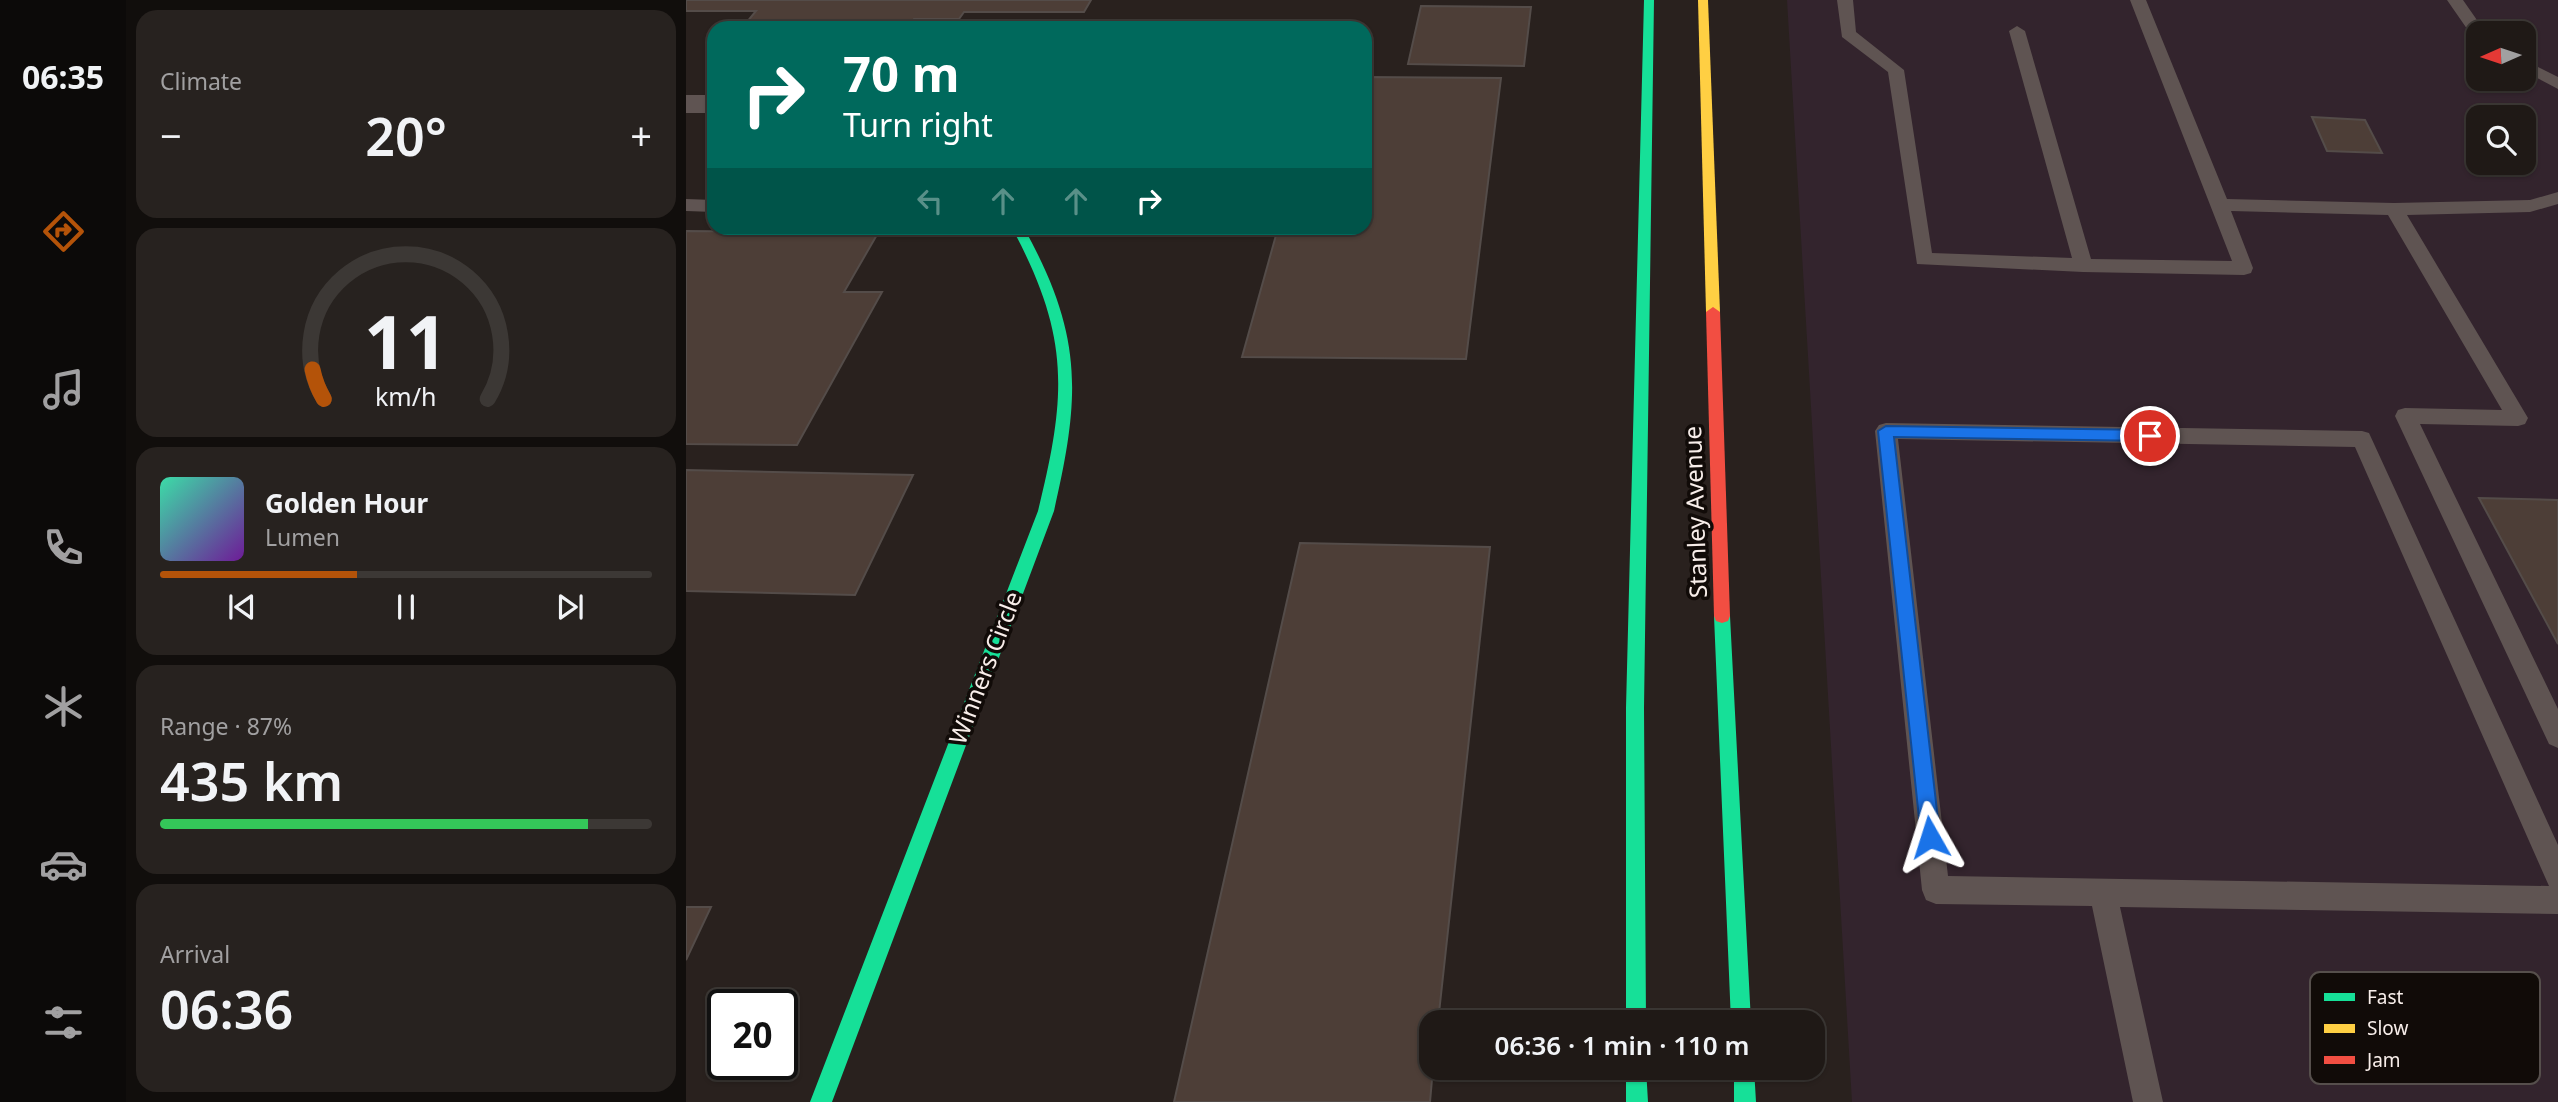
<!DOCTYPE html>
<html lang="en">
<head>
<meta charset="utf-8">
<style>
  :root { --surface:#1f1916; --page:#27221f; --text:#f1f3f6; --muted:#a1a0a1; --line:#3c3835; --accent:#b45309 }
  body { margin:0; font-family:"Noto Sans",sans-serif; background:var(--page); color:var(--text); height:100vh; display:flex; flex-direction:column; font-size:26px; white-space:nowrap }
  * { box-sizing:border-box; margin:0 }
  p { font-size:23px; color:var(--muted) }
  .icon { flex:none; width:38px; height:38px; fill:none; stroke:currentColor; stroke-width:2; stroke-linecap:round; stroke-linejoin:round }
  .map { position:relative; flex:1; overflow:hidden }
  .sheet { display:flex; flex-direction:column; gap:10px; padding:10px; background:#110e0c; width:560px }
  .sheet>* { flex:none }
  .top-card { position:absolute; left:21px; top:21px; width:665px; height:214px; border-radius:21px; box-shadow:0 2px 5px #0004,0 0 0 2px var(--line); background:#00695c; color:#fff; overflow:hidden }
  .needle { width:46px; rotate:267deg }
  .tools { position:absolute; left:1780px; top:21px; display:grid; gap:14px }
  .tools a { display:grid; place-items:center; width:70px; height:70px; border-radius:14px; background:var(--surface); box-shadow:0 2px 5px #0004,0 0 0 2px var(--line); font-size:35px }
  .speed { position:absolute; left:21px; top:989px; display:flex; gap:14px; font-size:35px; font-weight:700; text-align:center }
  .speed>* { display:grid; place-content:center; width:91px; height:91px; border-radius:50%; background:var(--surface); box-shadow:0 2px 5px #0004,0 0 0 2px var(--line); line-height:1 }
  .speed .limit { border:4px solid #111; border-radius:10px; background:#fff; color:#111 }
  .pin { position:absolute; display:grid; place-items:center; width:60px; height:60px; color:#fff; margin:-30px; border:4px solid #fff; border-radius:50%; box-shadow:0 2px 7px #0007 }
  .me { position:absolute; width:77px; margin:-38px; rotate:354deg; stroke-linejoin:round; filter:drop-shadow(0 0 5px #0008) }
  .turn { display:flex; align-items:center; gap:24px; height:147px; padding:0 21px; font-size:32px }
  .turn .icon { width:91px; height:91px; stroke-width:2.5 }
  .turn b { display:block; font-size:49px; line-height:60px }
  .lanes { display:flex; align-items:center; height:66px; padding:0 21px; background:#0003; justify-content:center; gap:35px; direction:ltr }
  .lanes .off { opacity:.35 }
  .big { font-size:52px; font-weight:600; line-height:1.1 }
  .sheet .tile { flex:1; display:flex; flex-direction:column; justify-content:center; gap:10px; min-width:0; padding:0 24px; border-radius:21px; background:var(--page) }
  .sheet .dial { align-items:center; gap:0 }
  .dial svg { height:182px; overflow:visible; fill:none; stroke:var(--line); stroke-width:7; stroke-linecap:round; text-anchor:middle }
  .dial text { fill:var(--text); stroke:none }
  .song { display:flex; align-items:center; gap:21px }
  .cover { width:84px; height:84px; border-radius:10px; background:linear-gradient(135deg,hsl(160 70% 55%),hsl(280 70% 35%)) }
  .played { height:7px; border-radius:4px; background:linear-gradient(90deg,var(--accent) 40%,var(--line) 40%) }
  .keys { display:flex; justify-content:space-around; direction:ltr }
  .heat { display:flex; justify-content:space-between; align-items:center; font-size:38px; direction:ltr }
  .charge { height:10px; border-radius:5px; background:linear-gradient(90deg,#34c759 87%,var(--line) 0) }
  .trip { position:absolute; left:733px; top:1010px; width:406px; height:70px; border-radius:21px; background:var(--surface); box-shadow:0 2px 5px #0004,0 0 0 2px var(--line); font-weight:600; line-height:70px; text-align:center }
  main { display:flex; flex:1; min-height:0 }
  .tabs { display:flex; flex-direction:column; width:126px; justify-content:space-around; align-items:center; background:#0c0a09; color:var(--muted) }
  .tabs .icon { width:49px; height:49px }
  .tabs .on { color:var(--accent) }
  .tabs b { font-size:32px; color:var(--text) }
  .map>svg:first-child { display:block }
  .industrial { fill:#33242d; fill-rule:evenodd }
  .building { fill:#4d3e37; stroke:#544c49; stroke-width:2 }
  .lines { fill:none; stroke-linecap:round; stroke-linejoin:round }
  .lane { fill:#5f5452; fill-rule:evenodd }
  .street { fill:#5f5452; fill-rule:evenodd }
  .fast { fill:#16e098; fill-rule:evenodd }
  .slow { fill:#ffcf43; fill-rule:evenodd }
  .jam { fill:#f24e42; fill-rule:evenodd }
  .route { fill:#1a73e8; stroke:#114b97; stroke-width:2 }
  .labels { text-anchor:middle; stroke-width:7; stroke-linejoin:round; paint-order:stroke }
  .street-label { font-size:24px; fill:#f8eeea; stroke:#110b08 }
  .key { fill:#110b08; stroke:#564f4c; stroke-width:2 }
  .key-label { font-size:19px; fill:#f8eeea }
</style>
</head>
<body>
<main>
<nav class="tabs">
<b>06:35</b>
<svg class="icon on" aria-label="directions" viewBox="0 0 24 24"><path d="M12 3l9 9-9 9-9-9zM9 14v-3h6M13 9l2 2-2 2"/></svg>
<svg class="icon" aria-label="music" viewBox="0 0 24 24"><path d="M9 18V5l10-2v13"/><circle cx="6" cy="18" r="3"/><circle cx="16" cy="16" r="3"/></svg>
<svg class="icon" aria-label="phone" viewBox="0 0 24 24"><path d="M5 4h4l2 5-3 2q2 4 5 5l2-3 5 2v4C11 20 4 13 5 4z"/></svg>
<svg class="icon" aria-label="climate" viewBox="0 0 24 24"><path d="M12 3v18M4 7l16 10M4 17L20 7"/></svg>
<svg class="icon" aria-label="car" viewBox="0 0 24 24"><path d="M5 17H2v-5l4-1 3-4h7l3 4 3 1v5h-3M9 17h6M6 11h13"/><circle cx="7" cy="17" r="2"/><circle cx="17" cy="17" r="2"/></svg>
<svg class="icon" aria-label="filters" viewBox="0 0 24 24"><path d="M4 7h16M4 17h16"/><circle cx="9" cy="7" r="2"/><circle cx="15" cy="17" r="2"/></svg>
</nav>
<section class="sheet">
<div class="tile"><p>Climate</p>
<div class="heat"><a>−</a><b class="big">20°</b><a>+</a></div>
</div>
<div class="tile dial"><svg viewBox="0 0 100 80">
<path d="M14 69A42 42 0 1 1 86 69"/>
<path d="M14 69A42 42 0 0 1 9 56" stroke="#b45309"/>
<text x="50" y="56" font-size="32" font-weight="700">11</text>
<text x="50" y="72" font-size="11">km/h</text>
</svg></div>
<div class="tile">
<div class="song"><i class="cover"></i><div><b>Golden Hour</b><p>Lumen</p></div></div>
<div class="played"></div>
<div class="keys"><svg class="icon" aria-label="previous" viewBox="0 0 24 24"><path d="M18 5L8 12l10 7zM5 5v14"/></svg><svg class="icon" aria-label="pause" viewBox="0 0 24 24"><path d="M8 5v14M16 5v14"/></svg><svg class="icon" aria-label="next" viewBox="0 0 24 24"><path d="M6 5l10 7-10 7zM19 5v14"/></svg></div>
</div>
<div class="tile"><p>Range · 87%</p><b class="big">435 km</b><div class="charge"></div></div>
<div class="tile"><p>Arrival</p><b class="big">06:36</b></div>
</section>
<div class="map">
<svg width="1872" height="1102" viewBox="0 0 1872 1102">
  <rect width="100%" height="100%" fill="#29211e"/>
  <path class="industrial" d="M1101,0H1872V1102H1166ZM1792,33H1838V79H1792ZM1792,117H1838V163H1792Z"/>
  <path class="building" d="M0,0H405L398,12H278L273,19H228L223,28H56L70,11H0Z
    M735,6L845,7L838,66L722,64Z
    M679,77L815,78L780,359L556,357L592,228H679Z
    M1626,117L1679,120L1696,153L1641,151Z
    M0,231L192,233L158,292H196L111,445L0,444Z
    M0,470L227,475L169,595L0,591Z
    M1793,498L1872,500V644Z
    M614,543L804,547L752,1022H746L747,1068L744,1102H488Z
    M0,907H25L0,960Z"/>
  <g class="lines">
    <path class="lane" d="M1151,0H1167L1170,32L1218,70L1246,253L1386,258L1323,31L1331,26L1339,31L1405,259L1546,261L1444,0H1460L1541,199L1708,203L1844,200L1872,192V204L1844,212L1721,215L1842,418L1839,424L1832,426L1734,424L1872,709V748L1863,744L1709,416L1712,410L1719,408L1816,410L1702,215L1545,211L1567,268L1565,273L1558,275L1397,272L1231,264L1202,72L1156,37Z
      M1761,0H1777L1800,33H1792V38L1786,36Z
      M1838,60L1872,77V89L1838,71Z
      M0,199L28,200V212L0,211Z
      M1200,423L1676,431L1683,433L1872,845V914L1434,907L1477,1102H1447L1406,906L1250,904L1240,900L1236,890L1189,431L1193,425ZM1212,439L1669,447L1863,886L1262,876Z"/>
    <path class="street" d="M0,95H28V113H0Z"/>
    <path class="fast" d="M958,0H968L958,708L960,1022H940V708Z
      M326,228H338C397,335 395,394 368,511L146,1102H124L352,511C381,394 384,336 326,228Z
      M1036,609L1042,611L1044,616L1065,1022H1045L1028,616L1030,611Z
      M940,1068H960L962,1102H940Z
      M1048,1068H1068L1070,1102H1048Z"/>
    <path class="slow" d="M1012,0H1022L1034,312L1027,317L1020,312Z"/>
    <path class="jam" d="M1027,307L1034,312L1044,616L1042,621L1036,623L1030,621L1028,616L1020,312Z"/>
  </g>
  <path class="route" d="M1200,426L1464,430L1471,436L1464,441L1208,437L1254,837L1251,844L1244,846L1238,844L1235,837L1192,431Z"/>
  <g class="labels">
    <g class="street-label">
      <text transform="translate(1010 512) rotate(-92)" y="8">Stanley Avenue</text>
      <text transform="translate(300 668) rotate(-69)" y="8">Winners Circle</text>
    </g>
  </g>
  <rect x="1624" y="972" width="230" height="112" rx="10" class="key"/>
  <rect x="1638" y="993" width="31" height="8" fill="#16e098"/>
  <rect x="1638" y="1024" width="31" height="9" fill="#ffcf43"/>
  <rect x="1638" y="1056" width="31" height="8" fill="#f24e42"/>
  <g class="key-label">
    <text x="1681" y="1004">Fast</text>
    <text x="1681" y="1035">Slow</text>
    <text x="1681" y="1067">Jam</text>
  </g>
</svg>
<div class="tools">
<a><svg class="needle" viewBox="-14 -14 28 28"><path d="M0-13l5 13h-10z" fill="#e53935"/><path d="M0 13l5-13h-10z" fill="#a1a0a1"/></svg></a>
<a><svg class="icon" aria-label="search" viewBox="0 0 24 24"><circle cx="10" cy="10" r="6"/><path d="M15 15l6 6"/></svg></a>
</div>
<div class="speed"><div class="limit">20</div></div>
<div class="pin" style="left:1464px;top:436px;background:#d93025"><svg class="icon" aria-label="arrive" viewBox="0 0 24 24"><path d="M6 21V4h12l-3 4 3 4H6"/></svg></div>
<svg class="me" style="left:1244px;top:837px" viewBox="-20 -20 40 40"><path d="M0-17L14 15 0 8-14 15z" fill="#1a73e8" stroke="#fff" stroke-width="4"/></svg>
<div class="trip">06:36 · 1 min · 110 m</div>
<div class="top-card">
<div class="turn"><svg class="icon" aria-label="right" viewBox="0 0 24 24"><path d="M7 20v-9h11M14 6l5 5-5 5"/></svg><div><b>70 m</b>Turn right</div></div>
<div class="lanes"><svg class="icon off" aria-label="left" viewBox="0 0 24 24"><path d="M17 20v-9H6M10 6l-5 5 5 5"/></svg><svg class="icon off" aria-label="ahead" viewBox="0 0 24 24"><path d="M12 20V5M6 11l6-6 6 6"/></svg><svg class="icon off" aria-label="ahead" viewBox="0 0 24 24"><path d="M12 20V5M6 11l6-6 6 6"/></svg><svg class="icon" aria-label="right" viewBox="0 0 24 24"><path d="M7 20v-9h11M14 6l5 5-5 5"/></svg></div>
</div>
</div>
</main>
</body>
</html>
